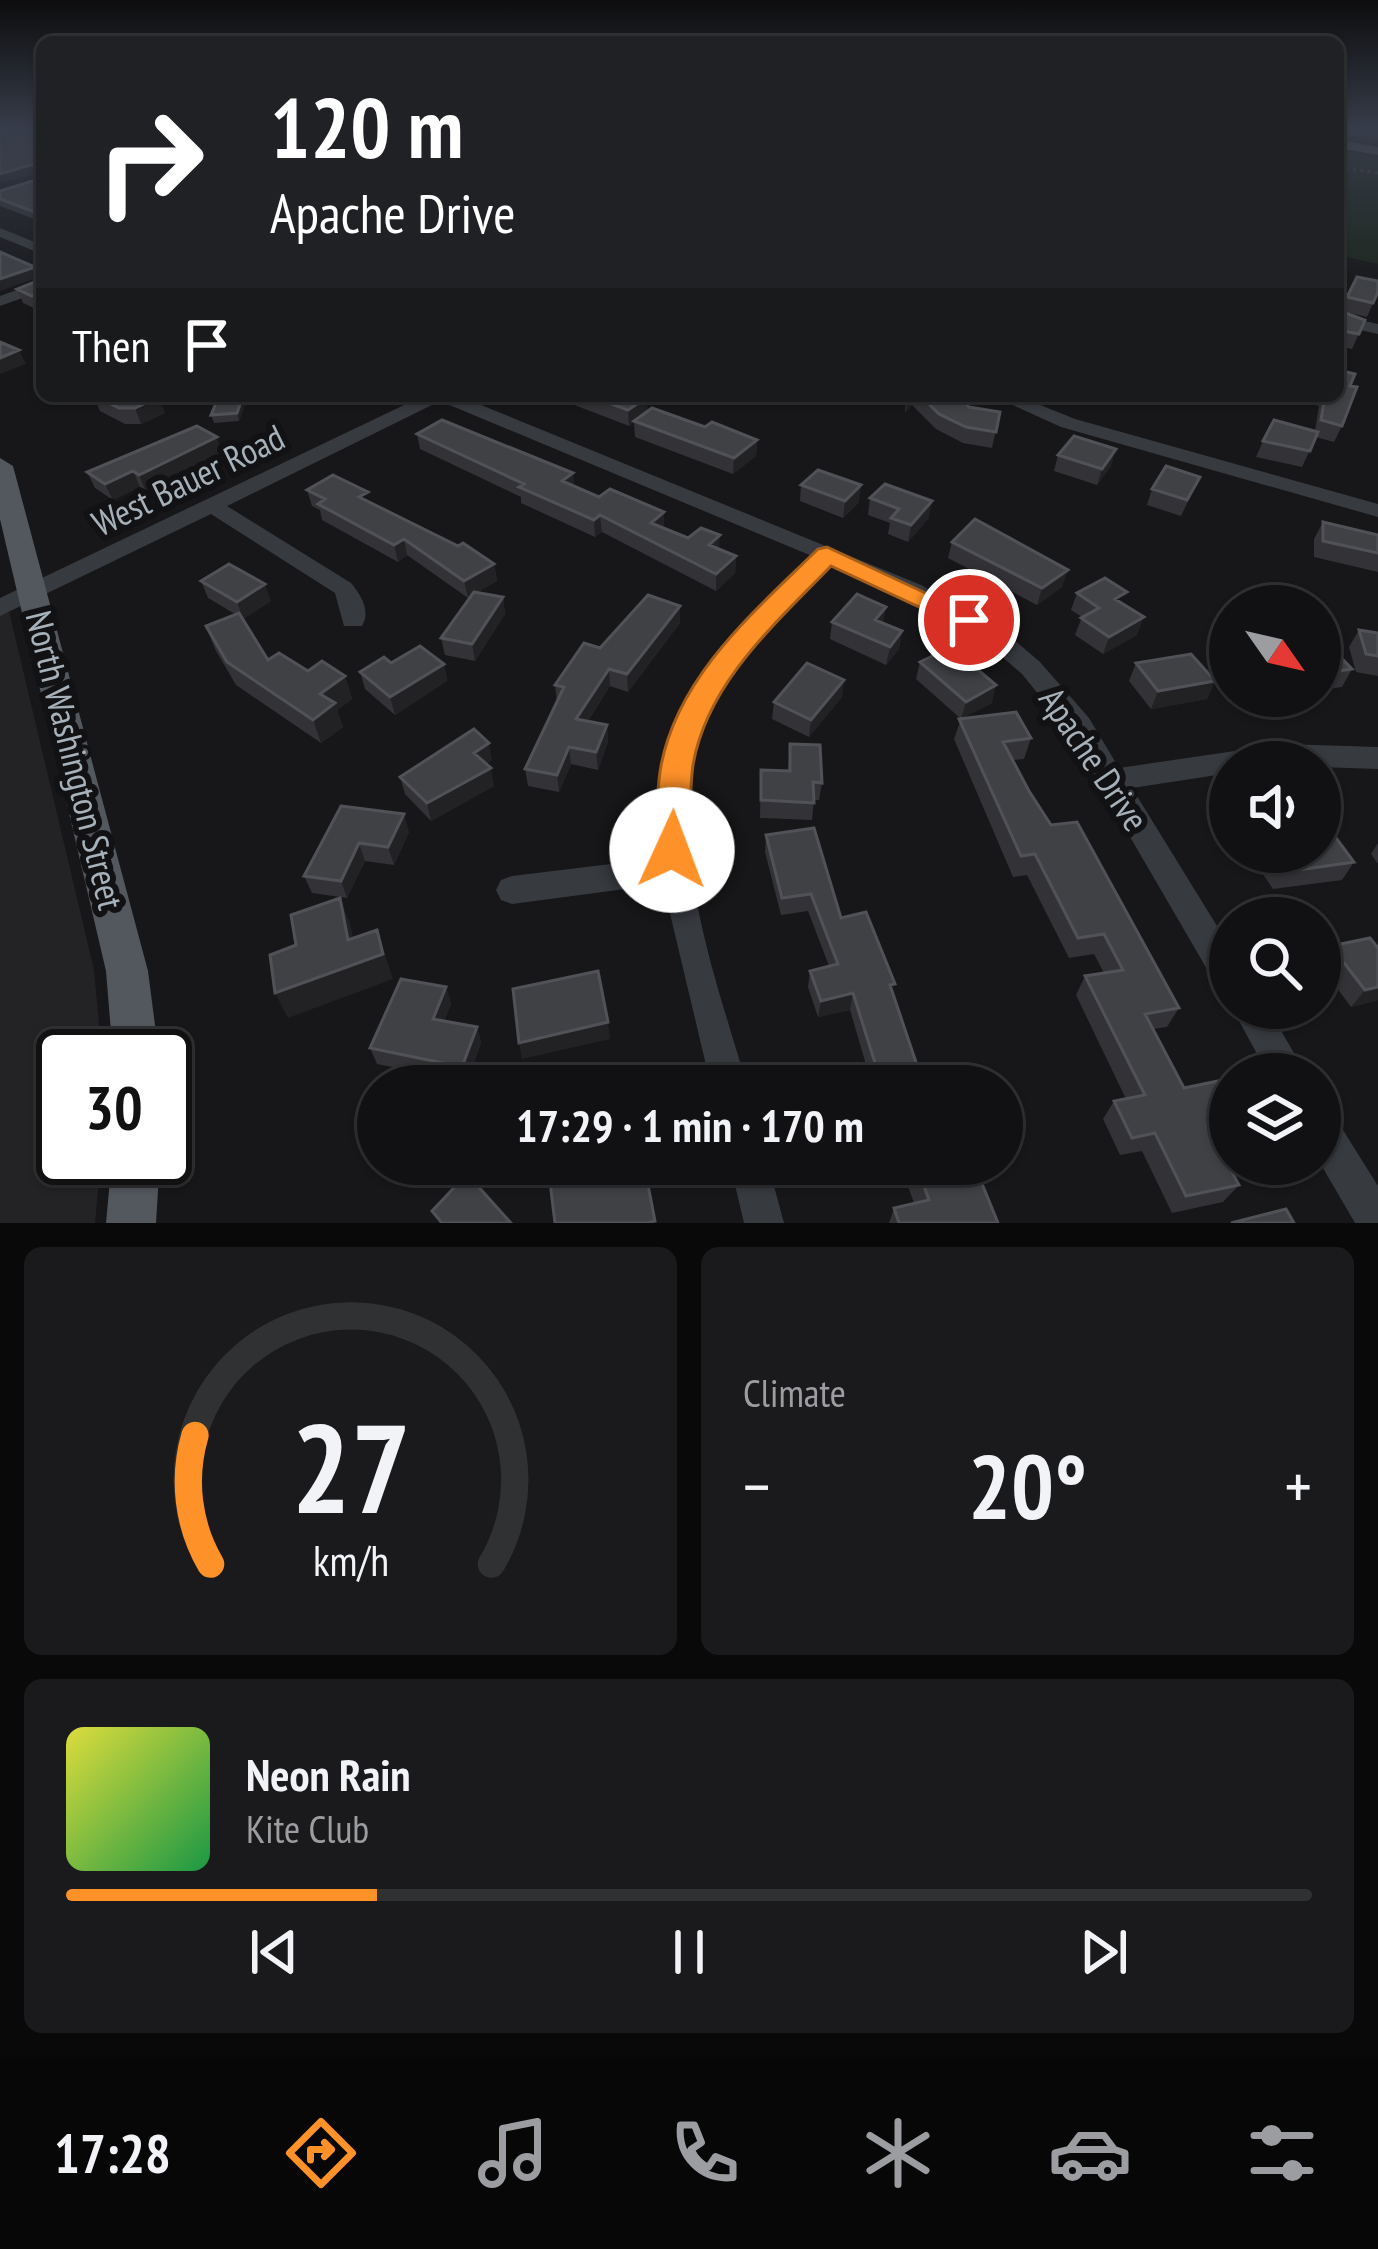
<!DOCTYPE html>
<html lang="en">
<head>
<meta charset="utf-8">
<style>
  :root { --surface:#111113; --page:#1a1a1c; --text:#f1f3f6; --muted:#9c9da0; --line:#303133; --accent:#ff9129 }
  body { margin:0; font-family:"PT Sans Narrow",sans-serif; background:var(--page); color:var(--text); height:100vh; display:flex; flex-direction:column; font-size:45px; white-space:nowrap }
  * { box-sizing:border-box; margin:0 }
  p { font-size:39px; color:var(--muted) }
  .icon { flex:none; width:66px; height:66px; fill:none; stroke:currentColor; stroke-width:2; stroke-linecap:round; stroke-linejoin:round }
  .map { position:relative; height:1223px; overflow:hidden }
  .details { display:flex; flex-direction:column; gap:24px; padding:24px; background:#09090a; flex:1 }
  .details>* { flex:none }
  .guide { position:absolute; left:36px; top:36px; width:1308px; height:366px; border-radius:18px; box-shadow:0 3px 9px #0004,0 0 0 3px var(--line); background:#202124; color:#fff; overflow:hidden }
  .needle { width:78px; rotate:124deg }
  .tools { position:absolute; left:1209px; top:585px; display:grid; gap:24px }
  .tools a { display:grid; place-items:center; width:132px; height:132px; border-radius:50%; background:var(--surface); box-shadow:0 3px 9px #0004,0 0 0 3px var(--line); font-size:60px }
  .speed { position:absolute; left:36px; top:1029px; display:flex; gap:24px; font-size:60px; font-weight:700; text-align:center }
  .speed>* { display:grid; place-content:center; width:156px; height:156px; border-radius:50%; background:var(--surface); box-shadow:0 3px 9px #0004,0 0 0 3px var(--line); line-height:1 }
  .speed .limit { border:6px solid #111; border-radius:18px; background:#fff; color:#111 }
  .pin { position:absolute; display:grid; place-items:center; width:102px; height:102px; color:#fff; margin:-51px; border:6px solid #fff; border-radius:50%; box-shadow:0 3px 12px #0007 }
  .me { position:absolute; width:132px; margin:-66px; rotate:2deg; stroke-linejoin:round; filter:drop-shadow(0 0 9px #0008) }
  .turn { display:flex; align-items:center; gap:42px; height:252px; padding:0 36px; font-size:54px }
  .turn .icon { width:156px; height:156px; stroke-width:2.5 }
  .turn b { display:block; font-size:84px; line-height:102px }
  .then { display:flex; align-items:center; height:114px; padding:0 36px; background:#0003; gap:24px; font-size:45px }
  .big { font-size:90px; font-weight:600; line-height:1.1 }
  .details .widget { flex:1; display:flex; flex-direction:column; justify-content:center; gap:18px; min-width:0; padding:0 42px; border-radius:18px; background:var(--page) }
  .details .dial { align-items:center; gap:0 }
  .dial svg { height:312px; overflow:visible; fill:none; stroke:var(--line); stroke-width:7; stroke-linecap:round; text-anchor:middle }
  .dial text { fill:var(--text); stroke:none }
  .song { display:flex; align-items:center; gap:36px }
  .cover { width:144px; height:144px; border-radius:18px; background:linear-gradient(135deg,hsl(60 70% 55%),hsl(140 70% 35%)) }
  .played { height:12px; border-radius:6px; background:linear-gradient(90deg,var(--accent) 25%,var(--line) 25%) }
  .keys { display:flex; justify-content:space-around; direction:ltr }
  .heat { display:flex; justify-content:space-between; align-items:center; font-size:66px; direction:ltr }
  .details .tiles { flex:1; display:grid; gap:24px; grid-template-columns:1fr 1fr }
  .widget:last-child { grid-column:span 2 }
  .trip { position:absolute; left:357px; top:1065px; width:666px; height:120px; border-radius:60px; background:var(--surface); box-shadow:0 3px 9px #0004,0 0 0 3px var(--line); font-weight:600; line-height:120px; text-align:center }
  .menu { display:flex; height:192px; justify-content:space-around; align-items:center; background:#070708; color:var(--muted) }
  .menu .icon { width:84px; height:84px }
  .menu .current { color:var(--accent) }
  .menu b { font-size:54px; color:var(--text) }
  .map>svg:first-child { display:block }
  .built { fill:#232326 }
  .green { fill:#1c251c }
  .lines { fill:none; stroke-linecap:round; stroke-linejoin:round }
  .path { stroke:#3d4146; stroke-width:3; stroke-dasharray:3 4.5; stroke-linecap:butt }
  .minor { fill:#373a3f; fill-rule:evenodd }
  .major { fill:#53575e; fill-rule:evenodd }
  .wall { fill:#333337 }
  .shaded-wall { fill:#222225 }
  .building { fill:#3f4145; stroke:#505257; stroke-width:3 }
  .route { fill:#ff9129; stroke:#a65e1b; stroke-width:3 }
  .labels { text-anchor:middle; stroke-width:12; stroke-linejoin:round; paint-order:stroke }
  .street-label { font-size:36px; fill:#a7b1ba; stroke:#121214 }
</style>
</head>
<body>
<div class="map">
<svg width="1378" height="1223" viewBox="0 0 1378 1223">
  <rect width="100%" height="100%" fill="#171719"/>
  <path class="built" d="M8,607L94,970L102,1056H63V1158H101L95,1223H0V611Z"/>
  <path class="green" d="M1338,150L1378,157V264L1338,255Z"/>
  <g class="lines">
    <path class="path" d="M1338,167L1378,173"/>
    <path class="minor" d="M14,127L42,131V138L15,129Z
      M0,228L42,245V254L0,237Z
      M42,281V291L0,306V296Z
      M1338,315L1378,324V334L1338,325Z
      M423,396H459L921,585L1005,632L1040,662L1089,718L1119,768L1282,744L1378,747V769L1320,767V762H1230V773L1132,788L1230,947V993L1218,988L1069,732L1022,674L987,644L905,595L830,564C796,598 758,631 730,671C645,797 710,956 747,1086H711L663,884L512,904L501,900L496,890L501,880L512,876L660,858C651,710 713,652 812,556L440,401L227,506L351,583C361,595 371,611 362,626H344L335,593L211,514L0,616V598Z
      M993,396H1018L1075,419L1378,504V517L1061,427Z
      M1232,1008H1268L1306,1074H1268Z
      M1320,1108L1333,1114L1378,1186V1223H1355L1320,1163Z
      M730,1164H768L784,1223H744Z"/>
    <path class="major" d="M1338,140L1378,147V155L1338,148Z
      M0,458L13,466L148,971L159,1056H113L106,971L0,519Z
      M112,1158H160L156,1223H106Z"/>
  </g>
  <path class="wall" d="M1338,127H1378V139L1338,133Z
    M42,178V222L0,206V191Z
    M42,267V308L38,310L23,303L17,289L40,280Z
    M1357,277L1378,292L1367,317L1341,311Z
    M1338,316L1365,320L1352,349L1338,346Z
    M1350,386L1342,426L1334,442L1316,437L1302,467L1256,457L1263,441L1315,431L1319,406L1294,399L1296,396H1338Z
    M94,396L165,413L141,424H125L100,411Z
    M219,396H248L239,421L214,423L211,415Z
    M299,396H332L316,404Z
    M564,396H643L647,397V411L757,440L756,456L733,474L635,437L634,422L629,426L564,401Z
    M904,396H958L969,407L1000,412L992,448L963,443L936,429L912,405L905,413L906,399Z
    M417,434L574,487L599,497L664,512V528L736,556L735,573L716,591L602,532L595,537L521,503V497L420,449Z
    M222,453L146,492L140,487L113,500L95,488L87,472Z
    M1058,455L1111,466L1097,485L1054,471Z
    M1200,477L1181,516L1147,505L1152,489Z
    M801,485L859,502L843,518L800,501Z
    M307,490L370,503L494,564L497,581L477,592L503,597L505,614L475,661L445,655L441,638L471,596L468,598L407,555L398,562L322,520L320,510L312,506Z
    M870,498L929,518L908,542L888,534L890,523L868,515Z
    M1323,522L1378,535V572L1314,557V539Z
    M952,542L1062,587L1037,605L948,558Z
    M201,581L271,601L243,619L268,660L308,671L345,676L352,699L337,710L343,727L321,743L236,685L215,649L206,626L235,614L208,598Z
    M1077,593L1123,604L1137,635L1103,654L1075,635L1082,617L1071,610Z
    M680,606V623L628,692L610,686L588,721L607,725L608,742L598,770L571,764L559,792L528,786L525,769L557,702L555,685L600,648Z
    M832,622L884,623L902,631L899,649L886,665L830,639Z
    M1359,630L1378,633V676L1356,672L1349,647Z
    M1320,636L1352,669L1342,687L1320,690Z
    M920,662L992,703L962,718L1031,738L1024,759L1013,760L1029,791L1051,825L1179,1008L1167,1027L1153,1029L1184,1088L1230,1103V1132L1225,1138L1214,1140L1239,1185L1223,1202L1172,1213L1142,1151L1120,1155L1103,1119L1114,1101L1126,1099L1076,995L1085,976L1104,973L1094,954L1069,958L1027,875L1013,877L954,739L961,719L916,679Z
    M391,663L444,664L447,681L395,715L365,689L360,672Z
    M1136,663L1215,681L1207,699L1151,709L1129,681Z
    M842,697L809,737L772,719L774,702Z
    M790,744L822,783L819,800H814L812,820L760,818L761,770L788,771Z
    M492,760L486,764L494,786L431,821L405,794L400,777Z
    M341,806L409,832L394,865L365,861L347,898L312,893L304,876Z
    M766,835L841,918L893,994L924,1086H838L840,1072L867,1068L850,1010L818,1017L808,987L810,971L829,966L808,911L781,915L765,852Z
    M1378,843V864L1371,854Z
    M1248,852H1320L1354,862L1342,880L1273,889Z
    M1331,946L1378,1000L1351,1007L1320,965V961Z
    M446,987L451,1004L444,1021L477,1027L481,1043L467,1082L377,1064L370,1048Z
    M900,1164H974L998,1223H889L894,1208L914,1203Z"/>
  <path class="shaded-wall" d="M37,163L41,172L0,183V174Z
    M35,267L40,277L0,291V279Z
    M42,292V308L38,310L32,296Z
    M19,350L26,364L0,374V358Z
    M243,396H248L239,421L237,413Z
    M314,396H332L316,404Z
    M909,396H914L912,405L905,413Z
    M159,397L165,413L141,424L135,408Z
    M647,397L648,413L629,426L628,410Z
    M217,437L222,453L146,492L139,475Z
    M757,440L756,456L733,474L734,458Z
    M1116,449L1111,466L1097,485L1102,469Z
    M133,471L140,487L113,500L105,484Z
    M573,473L575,489L562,481Z
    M861,485L859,502L843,518L845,501Z
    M932,501L929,518L908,542L911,525Z
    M664,512V529L651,523Z
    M600,515L602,532L595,537L594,520Z
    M720,535L719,552L709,545Z
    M404,539L407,555L398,562L394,545Z
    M736,556L735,573L716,591V574Z
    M494,564L497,581L468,598L464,581Z
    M1068,570L1062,587L1037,605L1042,588Z
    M265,584L271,601L243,619L237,602Z
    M503,597L505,614L475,661L472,644Z
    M680,606V623L628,692L627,674Z
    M886,607L883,624L875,620Z
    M1144,617L1137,635L1103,654L1109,637Z
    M902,631L899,649L886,665L890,647Z
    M444,664L447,681L395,715L390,697Z
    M609,669L610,686L578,736L576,719Z
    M345,676L352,699L337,710L343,727L321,743L313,720L320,694Z
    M844,680L842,697L809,737L811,720Z
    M1215,681L1207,699L1151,709L1158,691Z
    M996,685L992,703L961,719L966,702Z
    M607,725L608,742L598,770L596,752Z
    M489,743L492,760L478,770L474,753Z
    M569,747L571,764L559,792L557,775Z
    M491,768L494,786L431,821L427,803Z
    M404,814L409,832L394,865L388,847Z
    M359,843L365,861L347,898L341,881Z
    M340,898L350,923L358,963L377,930L393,979L288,1018L275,993L348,940Z
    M446,987L451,1004L439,1035L433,1019Z
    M1378,987V1000L1351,1007L1365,990Z
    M853,993L850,1010L818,1017L821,1001Z
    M608,1022L610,1039L522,1059L519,1043Z
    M477,1027L481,1043L467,1082L462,1067Z"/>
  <path class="building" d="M0,127H19L37,134L42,131V178L37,163L0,174Z
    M42,178V215L0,199V191Z
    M0,252L35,267L0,279Z
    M40,266L42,267V292L32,296L17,289L40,280Z
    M1357,277L1378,281V292L1373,303L1347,297Z
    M1340,311L1365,320L1359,334L1338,330V316Z
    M0,342L19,350L0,358Z
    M1338,370L1355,374L1350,386L1357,387L1342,426L1321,420L1325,396H1338Z
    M95,396H156L159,397L135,408H119Z
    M219,396H243L237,413L211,415Z
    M590,396H643L647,397L628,410Z
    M921,396H958L969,407L1000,412L996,432L966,427L939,414Z
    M652,408L705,427L712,422L757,440L734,458L634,421Z
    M442,420L573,473L562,481L599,497L610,489L664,512L651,523L688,538L701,528L720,535L709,545L736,556L716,574L600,515L594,520L519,487L524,484L417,434Z
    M1274,420L1318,432L1310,451L1263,441Z
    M197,426L217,437L139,475L133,471L105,484L87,472Z
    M1074,436L1116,449L1102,469L1058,455Z
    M1166,466L1200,477L1187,500L1152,489Z
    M818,470L861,485L845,501L801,485Z
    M333,475L368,492L359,497L458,546L463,543L494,564L464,581L404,539L394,545L318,504L325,499L307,490Z
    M885,484L932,501L911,525L891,518L899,509L870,498Z
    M975,519L1068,570L1042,588L952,542Z
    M1323,522L1378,535V553L1323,541Z
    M229,564L265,584L237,602L201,581Z
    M1105,578L1127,592L1115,599L1144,617L1109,637L1081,618L1099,608L1077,593Z
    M474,592L503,597L472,644L441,638Z
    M857,594L886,607L875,620L902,631L890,647L832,622Z
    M648,595L680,606L627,674L609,669L576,719L607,725L596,752L569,747L557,775L525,769L564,687L555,685L584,643L600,648Z
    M239,613L268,660L279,653L308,671L322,661L345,676L320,694L335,703L313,720L227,662L206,626Z
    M1359,630L1378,633V656L1366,654Z
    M1320,636L1352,669L1320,674Z
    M420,646L444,664L390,697L360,672L384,657L391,663Z
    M951,647L996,685L966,702L920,662Z
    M1191,654L1215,681L1158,691L1136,663Z
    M807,663L844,680L811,720L774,702Z
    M1016,712L1031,738L1003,742L1029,791L1051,825L1077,822L1179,1008L1145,1014L1184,1088L1218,1081L1230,1103V1122L1207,1126L1239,1185L1186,1196L1155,1133L1132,1138L1114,1101L1145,1095L1085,976L1123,970L1104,934L1078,938L1035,854L1021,856L959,719Z
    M474,729L489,743L474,753L491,768L427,803L400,777Z
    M790,744L820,745L822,783L813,782L814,803L761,800V770L790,771Z
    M341,806L404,814L388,847L359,843L341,881L304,876Z
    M1320,823H1325L1354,862L1284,872L1270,852H1320Z
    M814,828L841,918L866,912L895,984L890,985L924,1086H844L840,1072L876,1066L853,993L821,1001L810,971L838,964L811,894L782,898L766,835Z
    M340,898L348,940L377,930L383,954L275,993L270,955L296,945L291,915Z
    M1370,938L1378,948V987L1365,990L1331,946Z
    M598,971L608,1022L519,1043L513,989Z
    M401,979L446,987L433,1019L477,1027L462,1067L370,1048Z
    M556,1164H644L655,1221L646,1223H555L548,1166Z
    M916,1164H974L998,1223H899L894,1208L929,1200Z
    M467,1174L511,1223H442L432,1211Z
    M1286,1209L1294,1223H1231Z"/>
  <linearGradient id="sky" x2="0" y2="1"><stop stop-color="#0d0d0e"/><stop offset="0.43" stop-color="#363c49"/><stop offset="1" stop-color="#363c49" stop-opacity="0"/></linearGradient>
  <rect width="1378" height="298" fill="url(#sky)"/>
  <path class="route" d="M827,547L983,620L969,629L960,626L831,566C776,623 707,683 693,765C689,793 691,823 690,850L685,861L672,865L660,861L655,850C657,823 656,793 661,766C678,675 756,610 818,549Z"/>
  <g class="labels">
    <g class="street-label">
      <text transform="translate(188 480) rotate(-26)" y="13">West Bauer Road</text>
      <text transform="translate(1094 759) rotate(56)" y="13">Apache Drive</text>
      <text transform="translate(75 760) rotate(76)" y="13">North Washington Street</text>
    </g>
  </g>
</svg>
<div class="tools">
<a><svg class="needle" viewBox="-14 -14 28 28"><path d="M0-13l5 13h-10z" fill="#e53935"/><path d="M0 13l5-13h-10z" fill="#9c9da0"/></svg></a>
<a><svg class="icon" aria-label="sound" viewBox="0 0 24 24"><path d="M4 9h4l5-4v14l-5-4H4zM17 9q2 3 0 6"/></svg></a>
<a><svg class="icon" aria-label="search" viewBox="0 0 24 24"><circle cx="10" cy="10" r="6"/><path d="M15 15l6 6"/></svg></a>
<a><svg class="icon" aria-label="layers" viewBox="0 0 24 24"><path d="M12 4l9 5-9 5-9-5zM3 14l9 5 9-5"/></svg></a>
</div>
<div class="speed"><div class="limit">30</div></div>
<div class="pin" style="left:969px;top:620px;background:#d93025"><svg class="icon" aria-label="arrive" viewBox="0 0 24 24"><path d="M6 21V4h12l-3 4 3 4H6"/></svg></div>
<svg class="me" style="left:672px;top:850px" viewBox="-20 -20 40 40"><circle r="19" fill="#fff"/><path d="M0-13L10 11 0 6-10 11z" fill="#ff9129"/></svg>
<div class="trip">17:29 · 1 min · 170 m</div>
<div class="guide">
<div class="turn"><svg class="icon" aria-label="right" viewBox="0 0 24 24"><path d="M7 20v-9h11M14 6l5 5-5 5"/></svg><div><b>120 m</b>Apache Drive</div></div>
<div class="then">Then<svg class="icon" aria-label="arrive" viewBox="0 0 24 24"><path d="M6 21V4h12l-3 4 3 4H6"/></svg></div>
</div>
</div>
<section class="details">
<div class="tiles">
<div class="widget dial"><svg viewBox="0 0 100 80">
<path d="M14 69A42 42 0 1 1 86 69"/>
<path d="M14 69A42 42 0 0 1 10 36" stroke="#ff9129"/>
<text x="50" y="56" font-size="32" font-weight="700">27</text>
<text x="50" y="72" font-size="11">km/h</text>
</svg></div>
<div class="widget"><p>Climate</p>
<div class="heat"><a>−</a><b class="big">20°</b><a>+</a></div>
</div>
<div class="widget">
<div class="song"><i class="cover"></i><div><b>Neon Rain</b><p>Kite Club</p></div></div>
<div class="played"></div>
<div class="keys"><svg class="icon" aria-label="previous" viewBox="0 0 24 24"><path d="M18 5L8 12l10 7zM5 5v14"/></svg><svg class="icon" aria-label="pause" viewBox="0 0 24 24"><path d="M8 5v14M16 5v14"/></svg><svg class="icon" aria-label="next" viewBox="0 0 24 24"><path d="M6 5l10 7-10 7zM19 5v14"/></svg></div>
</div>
</div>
</section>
<nav class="menu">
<b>17:28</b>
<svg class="icon current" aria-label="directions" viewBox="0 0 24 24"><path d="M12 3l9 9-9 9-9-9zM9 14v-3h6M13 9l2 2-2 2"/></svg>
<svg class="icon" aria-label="music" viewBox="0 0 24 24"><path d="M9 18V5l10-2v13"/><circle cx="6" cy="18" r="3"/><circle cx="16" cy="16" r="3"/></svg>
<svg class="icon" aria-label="phone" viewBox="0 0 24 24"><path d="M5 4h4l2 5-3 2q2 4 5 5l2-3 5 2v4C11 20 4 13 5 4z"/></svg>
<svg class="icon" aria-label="climate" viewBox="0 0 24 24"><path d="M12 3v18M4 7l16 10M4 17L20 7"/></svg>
<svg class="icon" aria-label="car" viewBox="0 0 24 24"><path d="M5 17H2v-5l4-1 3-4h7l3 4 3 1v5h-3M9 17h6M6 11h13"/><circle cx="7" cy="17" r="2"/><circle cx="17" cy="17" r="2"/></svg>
<svg class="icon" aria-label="filters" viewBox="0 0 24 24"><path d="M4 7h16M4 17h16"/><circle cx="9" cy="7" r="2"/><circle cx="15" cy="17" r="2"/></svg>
</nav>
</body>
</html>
